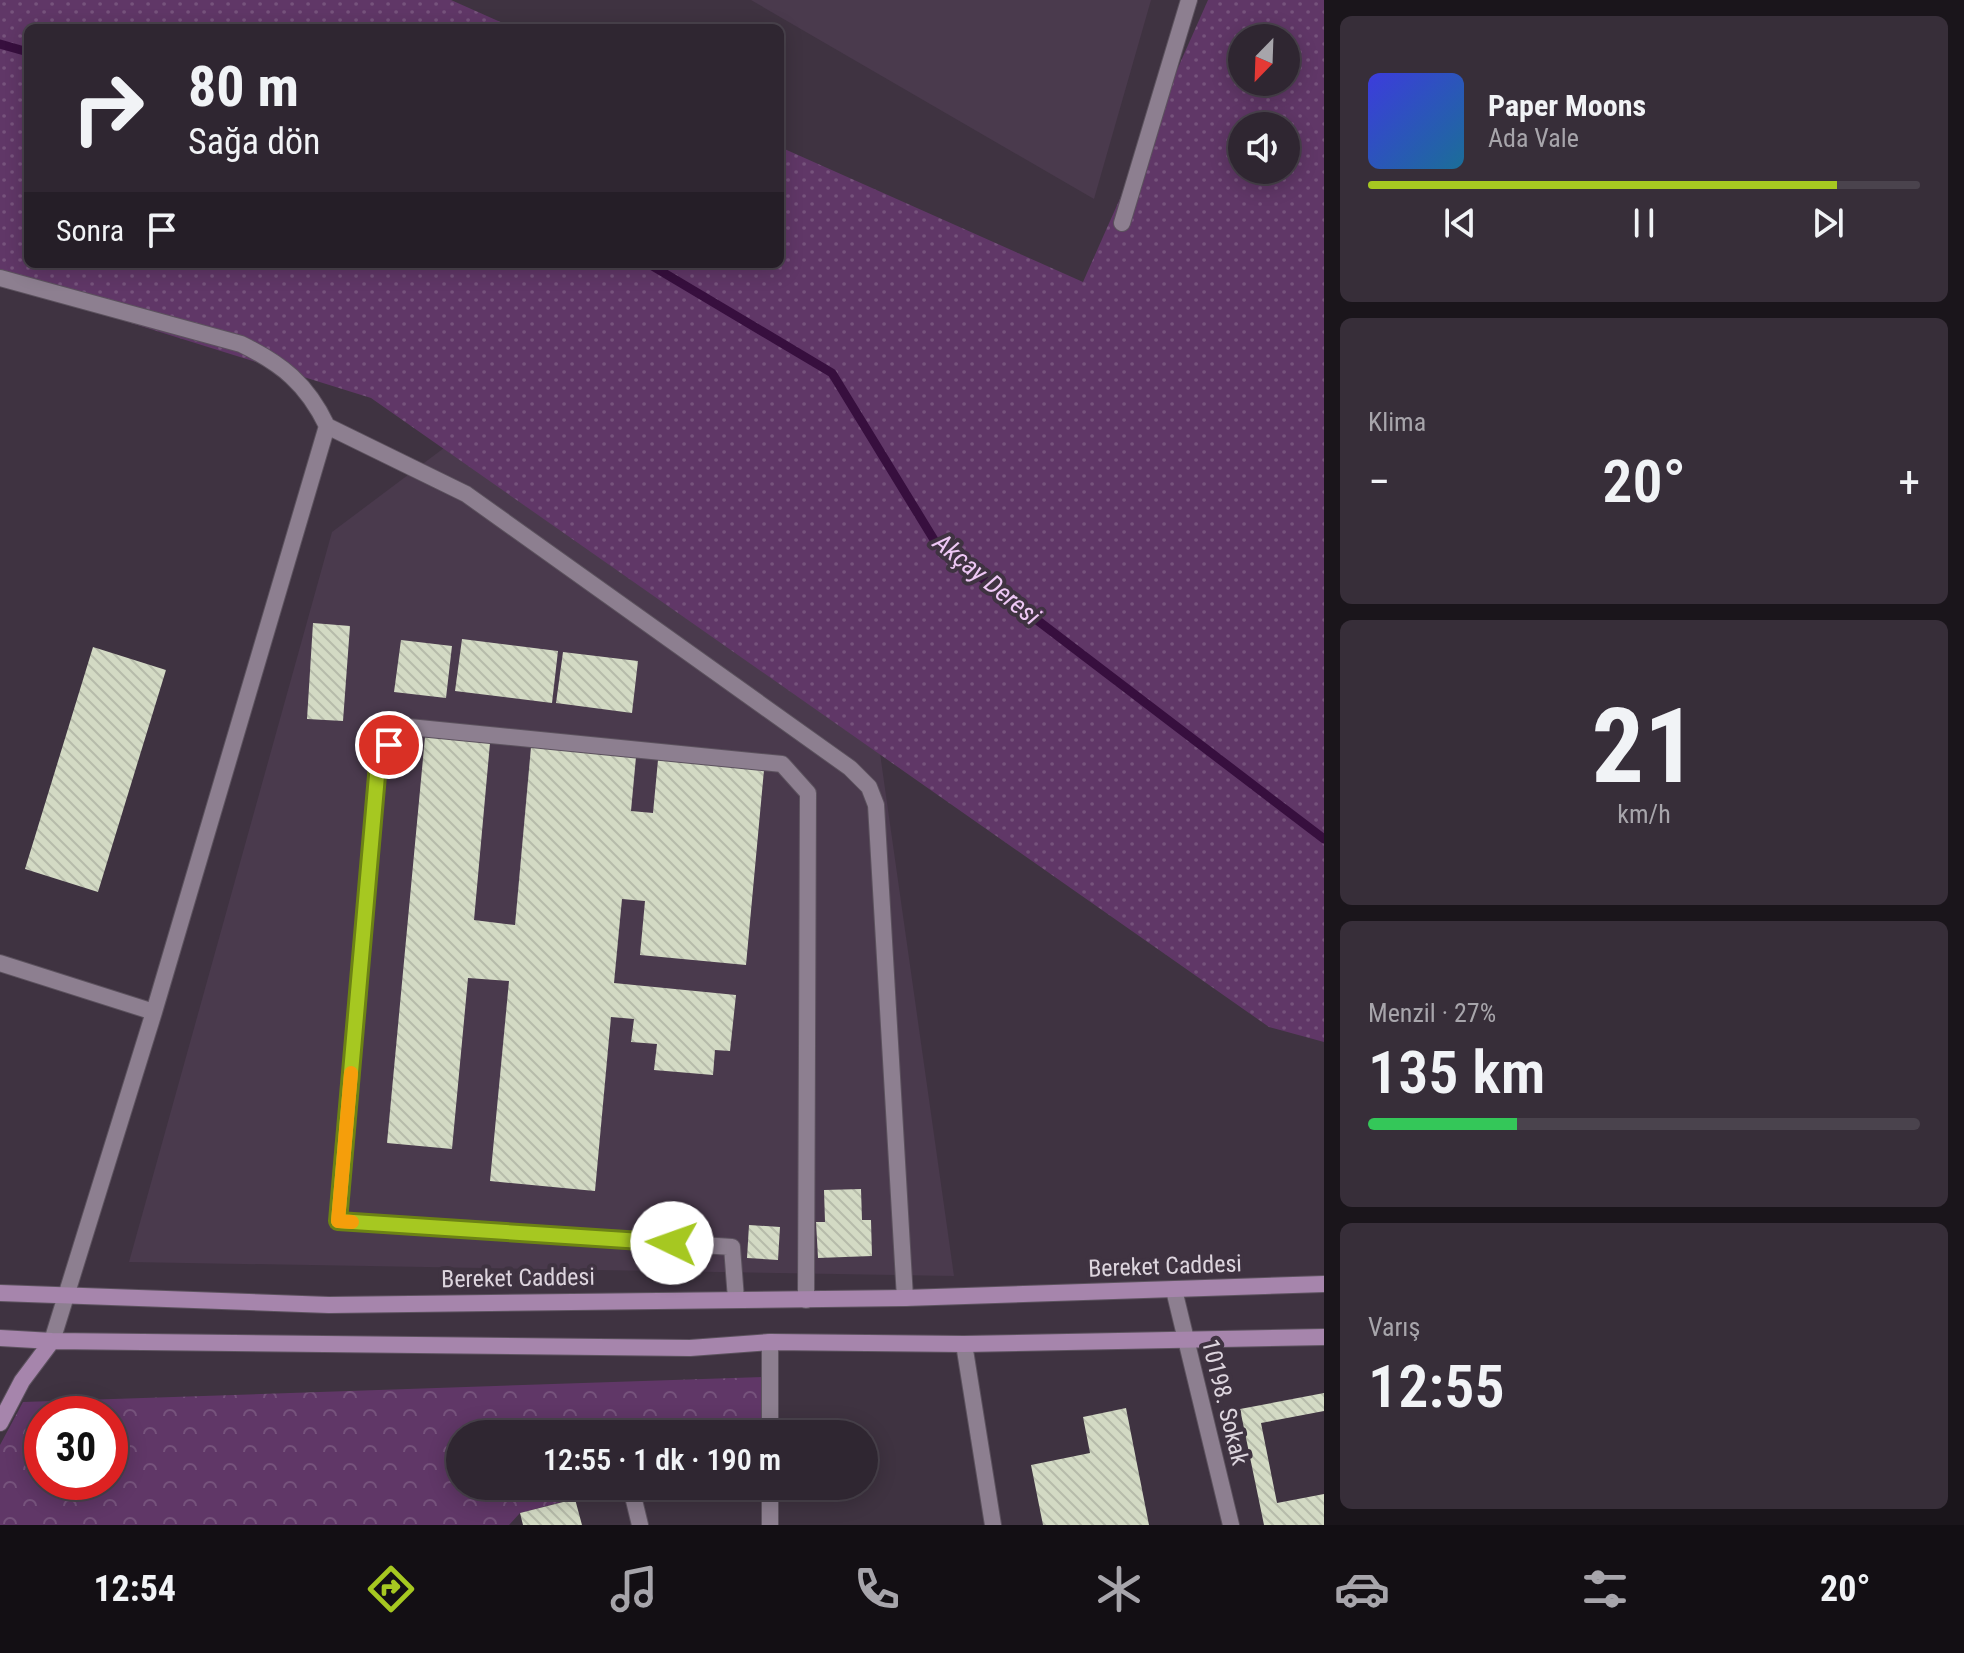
<!DOCTYPE html>
<html lang="tr">
<head>
<meta charset="utf-8">
<style>
  :root { --surface:#2f2631; --page:#372e39; --text:#f1f3f6; --muted:#a7a5ab; --line:#4a434d; --accent:#a6c821 }
  body { margin:0; font-family:"Roboto Condensed",sans-serif; background:var(--page); color:var(--text); height:100vh; display:flex; flex-direction:column; font-size:30px; white-space:nowrap }
  * { box-sizing:border-box; margin:0 }
  p { font-size:26px; color:var(--muted) }
  .icon { flex:none; width:44px; height:44px; fill:none; stroke:currentColor; stroke-width:2; stroke-linecap:round; stroke-linejoin:round }
  .map { position:relative; flex:1; overflow:hidden }
  .sheet { display:flex; flex-direction:column; gap:16px; padding:16px; background:#1a151b; width:640px }
  .sheet>* { flex:none }
  .banner { position:absolute; left:24px; top:24px; width:760px; height:244px; border-radius:12px; box-shadow:0 4px 20px #0003,0 0 0 2px var(--line); background:#2f2631; color:var(--text); overflow:hidden }
  .needle { width:52px; rotate:203deg }
  .fabs { position:absolute; left:1228px; top:24px; display:grid; gap:16px }
  .fabs a { display:grid; place-items:center; width:72px; height:72px; border-radius:50%; background:var(--surface); box-shadow:0 4px 20px #0003,0 0 0 2px var(--line); font-size:40px }
  .speed { position:absolute; left:24px; top:1396px; display:flex; gap:16px; font-size:40px; font-weight:700; text-align:center }
  .speed>* { display:grid; place-content:center; width:104px; height:104px; border-radius:50%; background:var(--surface); box-shadow:0 4px 20px #0003,0 0 0 2px var(--line); line-height:1 }
  .speed .limit { border:12px solid #d22; background:#fff; color:#111 }
  .pin { position:absolute; display:grid; place-items:center; width:68px; height:68px; color:#fff; margin:-34px; border:4px solid #fff; border-radius:50%; box-shadow:0 2px 8px #0007 }
  .me { position:absolute; width:88px; margin:-44px; rotate:273deg; stroke-linejoin:round; filter:drop-shadow(0 0 6px #0008) }
  .turn { display:flex; align-items:center; gap:28px; height:168px; padding:0 32px; font-size:36px }
  .turn .icon { width:104px; height:104px; stroke-width:2.5 }
  .turn b { display:block; font-size:56px; line-height:68px }
  .then { display:flex; align-items:center; height:76px; padding:0 32px; background:#0003; gap:16px; font-size:30px }
  .big { font-size:60px; font-weight:600; line-height:1.1 }
  .sheet .tile { flex:1; display:flex; flex-direction:column; justify-content:center; gap:12px; min-width:0; padding:0 28px; border-radius:12px; background:var(--page) }
  .sheet .dial { align-items:center; gap:0 }
  .dial b { font-size:104px; line-height:1 }
  .song { display:flex; align-items:center; gap:24px }
  .cover { width:96px; height:96px; border-radius:12px; background:linear-gradient(135deg,hsl(240 70% 55%),hsl(200 70% 35%)) }
  .played { height:8px; border-radius:4px; background:linear-gradient(90deg,var(--accent) 85%,var(--line) 85%) }
  .keys { display:flex; justify-content:space-around; direction:ltr }
  .heat { display:flex; justify-content:space-between; align-items:center; font-size:44px; direction:ltr }
  .charge { height:12px; border-radius:6px; background:linear-gradient(90deg,#34c759 27%,var(--line) 0) }
  .trip { position:absolute; left:446px; top:1420px; width:432px; height:80px; border-radius:40px; background:var(--surface); box-shadow:0 4px 20px #0003,0 0 0 2px var(--line); font-weight:600; line-height:80px; text-align:center }
  .dock { display:flex; height:128px; justify-content:space-around; align-items:center; background:#130f14; color:var(--muted) }
  .dock .icon { width:56px; height:56px }
  .dock .on { color:var(--accent) }
  .dock b { font-size:36px; color:var(--text) }
  main { display:flex; flex:1; min-height:0 }
  .map>svg:first-child { display:block }
  .built { fill:#4a3a4d }
  .grass { fill:url(#grass-dots); fill-rule:evenodd }
  .park { fill:url(#park-crowns); fill-rule:evenodd }
  .lines { fill:none; stroke-linecap:round; stroke-linejoin:round }
  .stream { stroke:#370f3e; stroke-width:9 }
  .building { fill:url(#building-back-hatch) }
  .lane-casing { stroke:#5c525e; stroke-width:18 }
  .street-casing { stroke:#5c525e; stroke-width:18 }
  .secondary-casing { stroke:#5c525e; stroke-width:18 }
  .lane { stroke:#8d7f90; stroke-width:16 }
  .street { stroke:#8d7f90; stroke-width:16 }
  .secondary { stroke:#a685ac; stroke-width:16 }
  .route-casing { stroke:#6c8215; stroke-width:20 }
  .route { stroke:#a6c821; stroke-width:14 }
  .slow { stroke:#f59e0b; stroke-width:14 }
  .labels { text-anchor:middle; stroke-width:8; stroke-linejoin:round; paint-order:stroke }
  .street-label { font-size:24px; fill:#ddd5de; stroke:#3f3341 }
  .water-label { font-size:26px; font-style:italic; fill:#eec8f5; stroke:#3f3341 }
</style>
</head>
<body>
<main>
<div class="map">
<svg width="1324" height="1525" viewBox="0 0 1324 1525">
  <defs>
    <pattern id="grass-dots" width="8" height="8" patternUnits="userSpaceOnUse" patternTransform="scale(2)"><rect width="8" height="8" fill="#603767"/><path d="M2 2h.1M6 6h.1" fill="none" stroke="#76537c" stroke-width="1.8" stroke-linecap="round"/></pattern>
    <pattern id="park-crowns" width="20" height="18" patternUnits="userSpaceOnUse" patternTransform="scale(2)"><rect width="20" height="18" fill="#603767"/><path d="M2 6a3 3 0 1 1 6 0M12 15a3 3 0 1 1 6 0" fill="none" stroke="#76537c"/></pattern>
    <pattern id="building-back-hatch" width="6" height="6" patternUnits="userSpaceOnUse" patternTransform="scale(2)"><rect width="6" height="6" fill="#d3dac4"/><path d="M-1 5l2 2M0 0l6 6M5-1l2 2" fill="none" stroke="#b6bbaa"/></pattern>
  </defs>
  <rect width="100%" height="100%" fill="#3f3341"/>
  <path class="built" d="M751,0H1151L1094,199Z
    M444,448L876,725L954,1276L129,1262L332,532Z"/>
  <path class="grass" d="M0,0H451L514,28H28V264H780V147L1083,282L1208,0H1324V1042L1269,1027L371,398L0,282ZM1242,38H1286V82H1242ZM1242,126H1286V170H1242Z"/>
  <path class="park" d="M763,1377L761,1434H460V1486H622L520,1513L509,1525H0V1445L23,1402ZM42,1414H110V1482H42Z"/>
  <g class="lines">
    <path class="stream" d="M0,44L28,52
      M649,264L832,373L936,543L1324,839"/>
  </g>
  <path class="building" d="M313,623L350,626L343,721L307,719Z
    M462,639L558,651L552,703L455,691Z
    M401,640L452,646L446,698L394,692Z
    M93,647L166,670L98,892L25,869Z
    M563,652L638,661L632,713L556,703Z
    M425,737L490,743L474,920L515,925L531,747L636,757L631,811L653,813L658,760L764,770L746,965L640,955L645,901L622,899L614,983L736,995L730,1051L715,1050L713,1075L654,1070L657,1044L631,1042L634,1019L611,1017L595,1191L490,1181L509,981L468,978L452,1149L387,1143Z
    M861,1189L862,1220H871L872,1256L818,1258L816,1222H825L824,1190Z
    M749,1225L780,1227L778,1260L747,1258Z
    M1324,1393V1411L1261,1423L1277,1503L1324,1494V1525H1264L1240,1409Z
    M1126,1408L1149,1525H1043L1031,1465L1090,1453L1083,1417Z
    M575,1499L582,1525H523L520,1513Z"/>
  <g class="lines">
    <defs>
      <path id="lane" d="M638,1486L631,1488L640,1525"/>
      <path id="street" d="M1122,223L1189,0
        M0,278L241,344C282,364 307,384 327,426
        M0,963L154,1012
        M1174,1290L1231,1525
        M736,1299L732,1247L338,1221L378,764L399,726L782,764L808,793L806,1300
        M52,1341L154,1012L327,426L466,494L850,768L869,787L876,805L905,1298
        M964,1344L993,1525
        M770,1434V1342
        M770,1525V1486"/>
      <path id="secondary" d="M0,1293L329,1305L905,1298L1324,1284
        M0,1338L52,1341L690,1348L770,1342L964,1344L1324,1337
        M0,1423L22,1381L52,1341"/>
    </defs>
    <use href="#lane" class="lane-casing"/>
    <use href="#street" class="street-casing"/>
    <use href="#secondary" class="secondary-casing"/>
    <use href="#lane" class="lane"/>
    <use href="#street" class="street"/>
    <use href="#secondary" class="secondary"/>
  </g>
  <g class="lines">
    <defs>
      <path id="route" d="M389,745L378,764L338,1221L672,1243"/>
    </defs>
    <use href="#route" class="route-casing"/>
    <use href="#route" class="route"/>
    <path class="slow" d="M351,1073L338,1221L352,1222"/>
  </g>
  <g class="labels">
    <g class="street-label">
      <text transform="translate(1165 1266) rotate(-2)" y="8">Bereket Caddesi</text>
      <text transform="translate(518 1278) rotate(-1)" y="8">Bereket Caddesi</text>
      <text transform="translate(1225 1402) rotate(76)" y="8">10198. Sokak</text>
    </g>
    <g class="water-label">
      <text transform="translate(987 579) rotate(39)" y="9">Akçay Deresi</text>
    </g>
  </g>
</svg>
<div class="fabs">
<a><svg class="needle" viewBox="-14 -14 28 28"><path d="M0-13l5 13h-10z" fill="#e53935"/><path d="M0 13l5-13h-10z" fill="#a7a5ab"/></svg></a>
<a><svg class="icon" aria-label="sound" viewBox="0 0 24 24"><path d="M4 9h4l5-4v14l-5-4H4zM17 9q2 3 0 6"/></svg></a>
</div>
<div class="speed"><div class="limit">30</div></div>
<div class="pin" style="left:389px;top:745px;background:#d93025"><svg class="icon" aria-label="arrive" viewBox="0 0 24 24"><path d="M6 21V4h12l-3 4 3 4H6"/></svg></div>
<svg class="me" style="left:672px;top:1243px" viewBox="-20 -20 40 40"><circle r="19" fill="#fff"/><path d="M0-13L10 11 0 6-10 11z" fill="#a6c821"/></svg>
<div class="trip">12:55 · 1 dk · 190 m</div>
<div class="banner">
<div class="turn"><svg class="icon" aria-label="right" viewBox="0 0 24 24"><path d="M7 20v-9h11M14 6l5 5-5 5"/></svg><div><b>80 m</b>Sağa dön</div></div>
<div class="then">Sonra<svg class="icon" aria-label="arrive" viewBox="0 0 24 24"><path d="M6 21V4h12l-3 4 3 4H6"/></svg></div>
</div>
</div>
<section class="sheet">
<div class="tile">
<div class="song"><i class="cover"></i><div><b>Paper Moons</b><p>Ada Vale</p></div></div>
<div class="played"></div>
<div class="keys"><svg class="icon" aria-label="previous" viewBox="0 0 24 24"><path d="M18 5L8 12l10 7zM5 5v14"/></svg><svg class="icon" aria-label="pause" viewBox="0 0 24 24"><path d="M8 5v14M16 5v14"/></svg><svg class="icon" aria-label="next" viewBox="0 0 24 24"><path d="M6 5l10 7-10 7zM19 5v14"/></svg></div>
</div>
<div class="tile"><p>Klima</p>
<div class="heat"><a>−</a><b class="big">20°</b><a>+</a></div>
</div>
<div class="tile dial"><b>21</b><p>km/h</p></div>
<div class="tile"><p>Menzil · 27%</p><b class="big">135 km</b><div class="charge"></div></div>
<div class="tile"><p>Varış</p><b class="big">12:55</b></div>
</section>
</main>
<nav class="dock">
<b>12:54</b>
<svg class="icon on" aria-label="directions" viewBox="0 0 24 24"><path d="M12 3l9 9-9 9-9-9zM9 14v-3h6M13 9l2 2-2 2"/></svg>
<svg class="icon" aria-label="music" viewBox="0 0 24 24"><path d="M9 18V5l10-2v13"/><circle cx="6" cy="18" r="3"/><circle cx="16" cy="16" r="3"/></svg>
<svg class="icon" aria-label="phone" viewBox="0 0 24 24"><path d="M5 4h4l2 5-3 2q2 4 5 5l2-3 5 2v4C11 20 4 13 5 4z"/></svg>
<svg class="icon" aria-label="climate" viewBox="0 0 24 24"><path d="M12 3v18M4 7l16 10M4 17L20 7"/></svg>
<svg class="icon" aria-label="car" viewBox="0 0 24 24"><path d="M5 17H2v-5l4-1 3-4h7l3 4 3 1v5h-3M9 17h6M6 11h13"/><circle cx="7" cy="17" r="2"/><circle cx="17" cy="17" r="2"/></svg>
<svg class="icon" aria-label="filters" viewBox="0 0 24 24"><path d="M4 7h16M4 17h16"/><circle cx="9" cy="7" r="2"/><circle cx="15" cy="17" r="2"/></svg>
<b>20°</b>
</nav>
</body>
</html>
